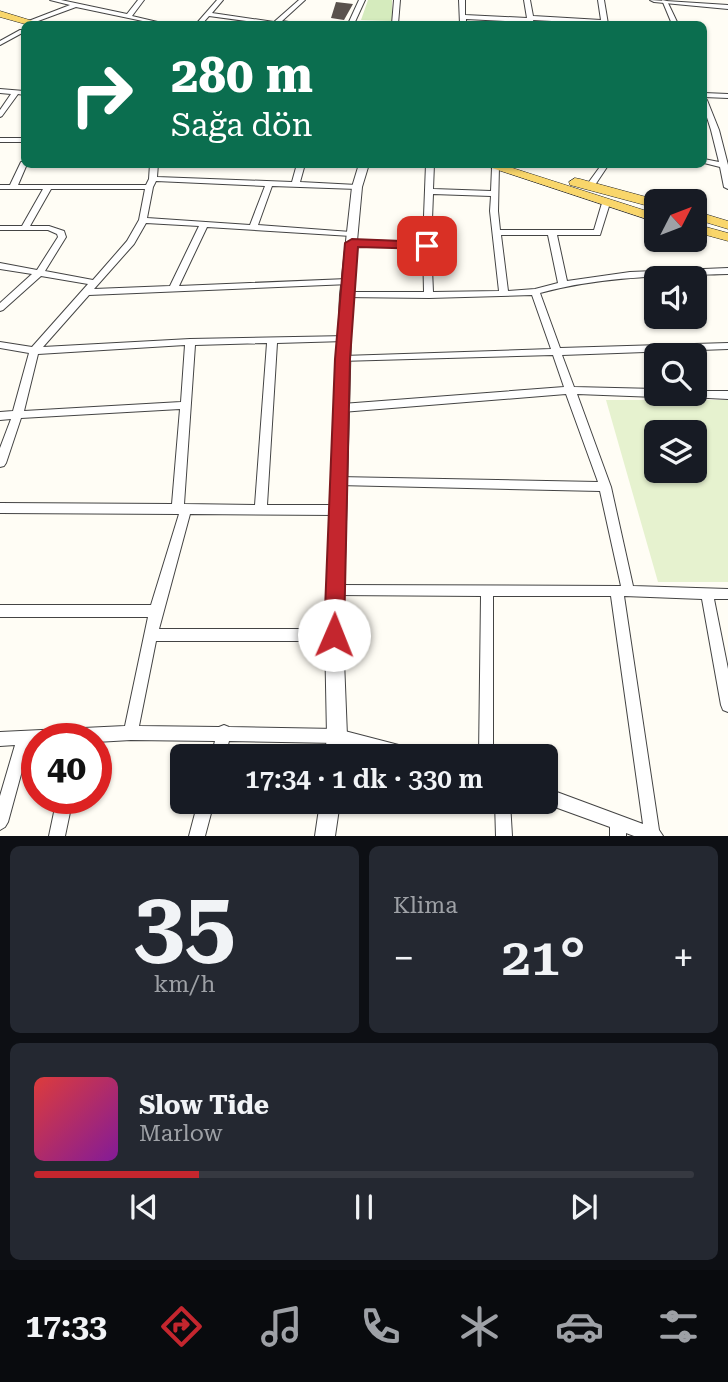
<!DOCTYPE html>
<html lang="tr">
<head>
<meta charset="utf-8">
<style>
  :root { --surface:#171b24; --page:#242831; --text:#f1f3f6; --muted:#9ea1a6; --line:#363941; --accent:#c4262e }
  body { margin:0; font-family:"Roboto Serif",serif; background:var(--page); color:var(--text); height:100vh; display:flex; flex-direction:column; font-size:26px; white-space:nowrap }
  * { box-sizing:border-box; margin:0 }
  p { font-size:23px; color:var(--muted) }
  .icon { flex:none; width:38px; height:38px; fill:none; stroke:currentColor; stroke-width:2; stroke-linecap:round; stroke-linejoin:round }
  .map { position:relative; height:836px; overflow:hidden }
  .panel { display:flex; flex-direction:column; gap:10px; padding:10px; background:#0d0f14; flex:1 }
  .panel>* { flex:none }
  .hud { position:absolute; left:21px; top:21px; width:686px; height:147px; border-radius:10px; box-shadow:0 2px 5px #0004; background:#0b6e4f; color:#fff; overflow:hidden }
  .needle { width:46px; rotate:48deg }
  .tools { position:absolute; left:644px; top:189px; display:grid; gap:14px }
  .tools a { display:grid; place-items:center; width:63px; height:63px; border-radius:10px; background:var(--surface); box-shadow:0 2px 5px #0004; font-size:35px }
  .speed { position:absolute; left:21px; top:723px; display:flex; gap:14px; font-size:35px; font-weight:700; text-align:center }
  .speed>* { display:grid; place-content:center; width:91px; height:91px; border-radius:50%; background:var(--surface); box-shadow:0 2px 5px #0004; line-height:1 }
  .speed .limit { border:10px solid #d22; background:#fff; color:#111 }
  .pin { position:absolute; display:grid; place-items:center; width:60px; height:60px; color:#fff; margin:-30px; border-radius:14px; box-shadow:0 4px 10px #0006 }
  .me { position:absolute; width:77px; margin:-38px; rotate:1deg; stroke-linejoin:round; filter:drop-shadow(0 0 5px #0008) }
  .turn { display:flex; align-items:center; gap:24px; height:147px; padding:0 35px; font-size:32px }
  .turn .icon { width:91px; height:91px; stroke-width:2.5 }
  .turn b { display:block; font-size:49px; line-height:60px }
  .big { font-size:52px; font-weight:600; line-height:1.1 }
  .panel .card { flex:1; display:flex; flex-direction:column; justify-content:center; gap:10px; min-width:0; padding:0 24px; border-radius:10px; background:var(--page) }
  .panel .dial { align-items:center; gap:0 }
  .dial b { font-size:91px; line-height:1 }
  .song { display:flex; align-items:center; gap:21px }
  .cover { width:84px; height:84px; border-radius:10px; background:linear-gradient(135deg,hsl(0 70% 55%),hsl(290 70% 35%)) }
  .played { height:7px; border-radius:4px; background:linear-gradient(90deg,var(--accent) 25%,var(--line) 25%) }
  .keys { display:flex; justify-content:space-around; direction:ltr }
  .heat { display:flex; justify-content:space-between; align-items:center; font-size:38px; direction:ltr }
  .panel .tiles { flex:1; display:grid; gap:10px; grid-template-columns:1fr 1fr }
  .card:last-child { grid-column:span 2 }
  .trip { position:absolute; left:170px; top:744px; width:388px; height:70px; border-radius:10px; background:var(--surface); box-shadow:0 2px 5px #0004; font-weight:600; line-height:70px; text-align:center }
  .tab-bar { display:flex; height:112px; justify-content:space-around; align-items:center; background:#090b0e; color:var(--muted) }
  .tab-bar .icon { width:49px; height:49px }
  .tab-bar .selected { color:var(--accent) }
  .tab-bar b { font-size:32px; color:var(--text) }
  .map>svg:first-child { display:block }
  .green { fill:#d5ebbd }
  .pitch { fill:#e6f2cf; fill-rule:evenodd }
  .building { fill:#5a524d }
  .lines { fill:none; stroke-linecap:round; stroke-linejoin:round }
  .minor-casing { stroke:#444; stroke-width:2 }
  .tertiary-casing { stroke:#444; stroke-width:2 }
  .primary-casing { stroke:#222; stroke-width:1 }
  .minor { fill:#fff; fill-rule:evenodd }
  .tertiary { fill:#fff; fill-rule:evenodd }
  .primary { fill:#f9d66b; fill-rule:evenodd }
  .route { fill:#c4262e; stroke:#7f191e; stroke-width:2 }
</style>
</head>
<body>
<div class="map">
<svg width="728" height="836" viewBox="0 0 728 836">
  <rect width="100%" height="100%" fill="#fffdf5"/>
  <path class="green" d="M368,0H392V21L361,20Z"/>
  <path class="pitch" d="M606,400H728V582H658ZM656,432H695V471H656Z"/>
  <path class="building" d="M336,2L353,4L344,20L331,18Z"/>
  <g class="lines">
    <defs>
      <path id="minor" d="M50,0H61L127,14L138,0H144L132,16L166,24H157L76,7L30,24H26V22L70,5Z
        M217,0H223L212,13L274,22L299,0H305L282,21L302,24H268L209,16L202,24H196Z
        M359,0H365L354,24H348Z
        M394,0H400L398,24H392Z
        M459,0H465V15L527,18L524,0H530L533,16L601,20L598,0H604L608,24L533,20L534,24H528V22L466,19V24H460Z
        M662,0L667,1L678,24H672Z
        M20,30H24V32L0,45V41Z
        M0,89L24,91V95L18,94L2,116L0,117V110L11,94L0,93Z
        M704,93L728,94V98L704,97Z
        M704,98L707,100L719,130L728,165V189L724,187L720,167L704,163V159L719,162L711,130L704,108Z
        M0,138H24V142H0Z
        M21,162H24V164H27L18,185H146L149,179L150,164H158L157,177L292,182L297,164H305L300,182L357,185L361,187L357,189L272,186L258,225L351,232L355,234L351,236L207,227L179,286L347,279L350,280V284L89,295L43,347L190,339L348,336L350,338L345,341L277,343L267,505H337L341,507L343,510L341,513L337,515L190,514L159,629H334L339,631L341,635L339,639L334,641H156L139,726L219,727L224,725L229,727L337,729L414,749L419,751L421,756H386L337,743L229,741L225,756H211L215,741L131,740L96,742V738H37V744L29,745L8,822L5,827L0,830V796L15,745L0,746V732L125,726L148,617H0V605H151L179,514L0,513V503L172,504L180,409L21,418L6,463L4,466L0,467V448L11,419L0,420V412L13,411L29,353L0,348V342L32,347L88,284L41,276L3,310L0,311V303L32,274L0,269V263L37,270L58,237L57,234L48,230H0V226H22L43,189H0V185H10ZM156,181L265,186L250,225L147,218L153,187ZM51,189H145L139,220L127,241L93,280L45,271L66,237L64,231L49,226H30ZM146,223L199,226L170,286L94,289L134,244ZM267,343L255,505L184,504L195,345ZM185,345L181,402L24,411L38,354Z
        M426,164H434L433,189L491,191L492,168L499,166L498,211L500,230H594L602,203L606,201H609L610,203L600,235H557L567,281L630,272L728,268V274C665,276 601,276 540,293L560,348L728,343V349L562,355L574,387L656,389V394H661L656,397L577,394L611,487L633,586L728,589V599H714L728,669V712L723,710L721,705L702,599L624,596L659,830L663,836H634L626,833V836H610V827L541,802H546V788L643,824L611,596H493V756H479L481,596L335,595L331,594L329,590L331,586L335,585L621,586L600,491L338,485L334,484L332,481L334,478L338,477L598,482L566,394L342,412L337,408L342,404L564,387L553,355L340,361L338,359L340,357L343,356L551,349L532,295L429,298L343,297L341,295L343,293L346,292H424L423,247L352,246L348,243L352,240L423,242ZM433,194L491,196L490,211L499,291L433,292L431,245ZM501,235H548L558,283L535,289L508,291Z
        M602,164H609L593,188H587L586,186Z
        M695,391H728V399L688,397L687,394H695Z
        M57,798H73L65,836H49Z
        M198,802H214L205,836H189Z
        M495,802H510L512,836H496Z"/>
      <path id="tertiary" d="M650,0L728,5V9L654,2Z
        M359,164H369L362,187L352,295L343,635L347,736L345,756H325L327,736L325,635L340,295L352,187Z
        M320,802H340L335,836H315Z"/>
      <path id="primary" d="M0,11L36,22L38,24H25L0,17Z
        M480,164H500L656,214V222Z
        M575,178L580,179L661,201H656V208L570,185L569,182Z
        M695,211L728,221V229L695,219Z
        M695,224L728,233V241L695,232Z"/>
    </defs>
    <use href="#minor" class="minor-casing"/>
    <use href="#tertiary" class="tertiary-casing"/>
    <use href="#primary" class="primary-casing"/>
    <use href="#minor" class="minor"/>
    <use href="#tertiary" class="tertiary"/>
    <use href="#primary" class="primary"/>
  </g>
  <path class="route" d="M352,239L427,242L434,246L427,249L358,247L350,359L344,635L341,641L334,644L327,641L324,635L335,359L345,243Z"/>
</svg>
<div class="tools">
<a><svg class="needle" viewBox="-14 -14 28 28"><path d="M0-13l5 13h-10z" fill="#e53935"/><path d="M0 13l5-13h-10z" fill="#9ea1a6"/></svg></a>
<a><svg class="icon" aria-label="sound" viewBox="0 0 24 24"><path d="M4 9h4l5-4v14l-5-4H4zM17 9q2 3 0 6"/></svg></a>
<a><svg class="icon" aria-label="search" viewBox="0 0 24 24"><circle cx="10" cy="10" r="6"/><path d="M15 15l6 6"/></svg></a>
<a><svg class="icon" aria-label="layers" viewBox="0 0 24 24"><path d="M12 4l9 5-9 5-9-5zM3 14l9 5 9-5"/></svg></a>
</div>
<div class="speed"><div class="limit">40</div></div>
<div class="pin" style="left:427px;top:246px;background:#d93025"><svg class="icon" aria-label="arrive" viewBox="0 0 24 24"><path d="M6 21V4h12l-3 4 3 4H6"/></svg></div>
<svg class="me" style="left:334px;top:635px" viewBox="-20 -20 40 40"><circle r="19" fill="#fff"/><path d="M0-13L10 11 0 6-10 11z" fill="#c4262e"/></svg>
<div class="trip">17:34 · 1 dk · 330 m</div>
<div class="hud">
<div class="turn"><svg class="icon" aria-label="right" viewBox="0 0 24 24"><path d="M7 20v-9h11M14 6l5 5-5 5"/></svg><div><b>280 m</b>Sağa dön</div></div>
</div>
</div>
<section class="panel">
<div class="tiles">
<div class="card dial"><b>35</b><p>km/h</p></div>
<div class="card"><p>Klima</p>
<div class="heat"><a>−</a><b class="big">21°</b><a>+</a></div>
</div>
<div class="card">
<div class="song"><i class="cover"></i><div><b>Slow Tide</b><p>Marlow</p></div></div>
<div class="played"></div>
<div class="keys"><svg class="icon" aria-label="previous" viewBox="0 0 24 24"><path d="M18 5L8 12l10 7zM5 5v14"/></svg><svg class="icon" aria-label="pause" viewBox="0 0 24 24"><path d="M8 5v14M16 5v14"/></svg><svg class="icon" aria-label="next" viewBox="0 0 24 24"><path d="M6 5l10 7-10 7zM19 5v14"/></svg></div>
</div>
</div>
</section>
<nav class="tab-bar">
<b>17:33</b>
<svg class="icon selected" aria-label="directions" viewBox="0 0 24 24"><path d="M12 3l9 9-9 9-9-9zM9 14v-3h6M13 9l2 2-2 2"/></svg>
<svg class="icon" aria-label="music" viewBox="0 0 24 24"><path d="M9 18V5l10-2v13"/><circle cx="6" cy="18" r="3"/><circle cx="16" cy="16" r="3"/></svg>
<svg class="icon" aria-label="phone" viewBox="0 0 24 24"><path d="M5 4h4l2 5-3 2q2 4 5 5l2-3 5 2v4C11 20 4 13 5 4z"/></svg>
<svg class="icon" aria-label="climate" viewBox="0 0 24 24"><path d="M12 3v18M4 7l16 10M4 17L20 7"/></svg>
<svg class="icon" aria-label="car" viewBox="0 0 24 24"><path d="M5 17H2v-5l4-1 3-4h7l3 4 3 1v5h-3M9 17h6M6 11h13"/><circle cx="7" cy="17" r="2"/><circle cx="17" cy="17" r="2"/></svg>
<svg class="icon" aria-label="filters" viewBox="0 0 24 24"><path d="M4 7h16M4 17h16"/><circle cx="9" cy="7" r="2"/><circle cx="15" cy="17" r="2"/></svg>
</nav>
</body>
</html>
